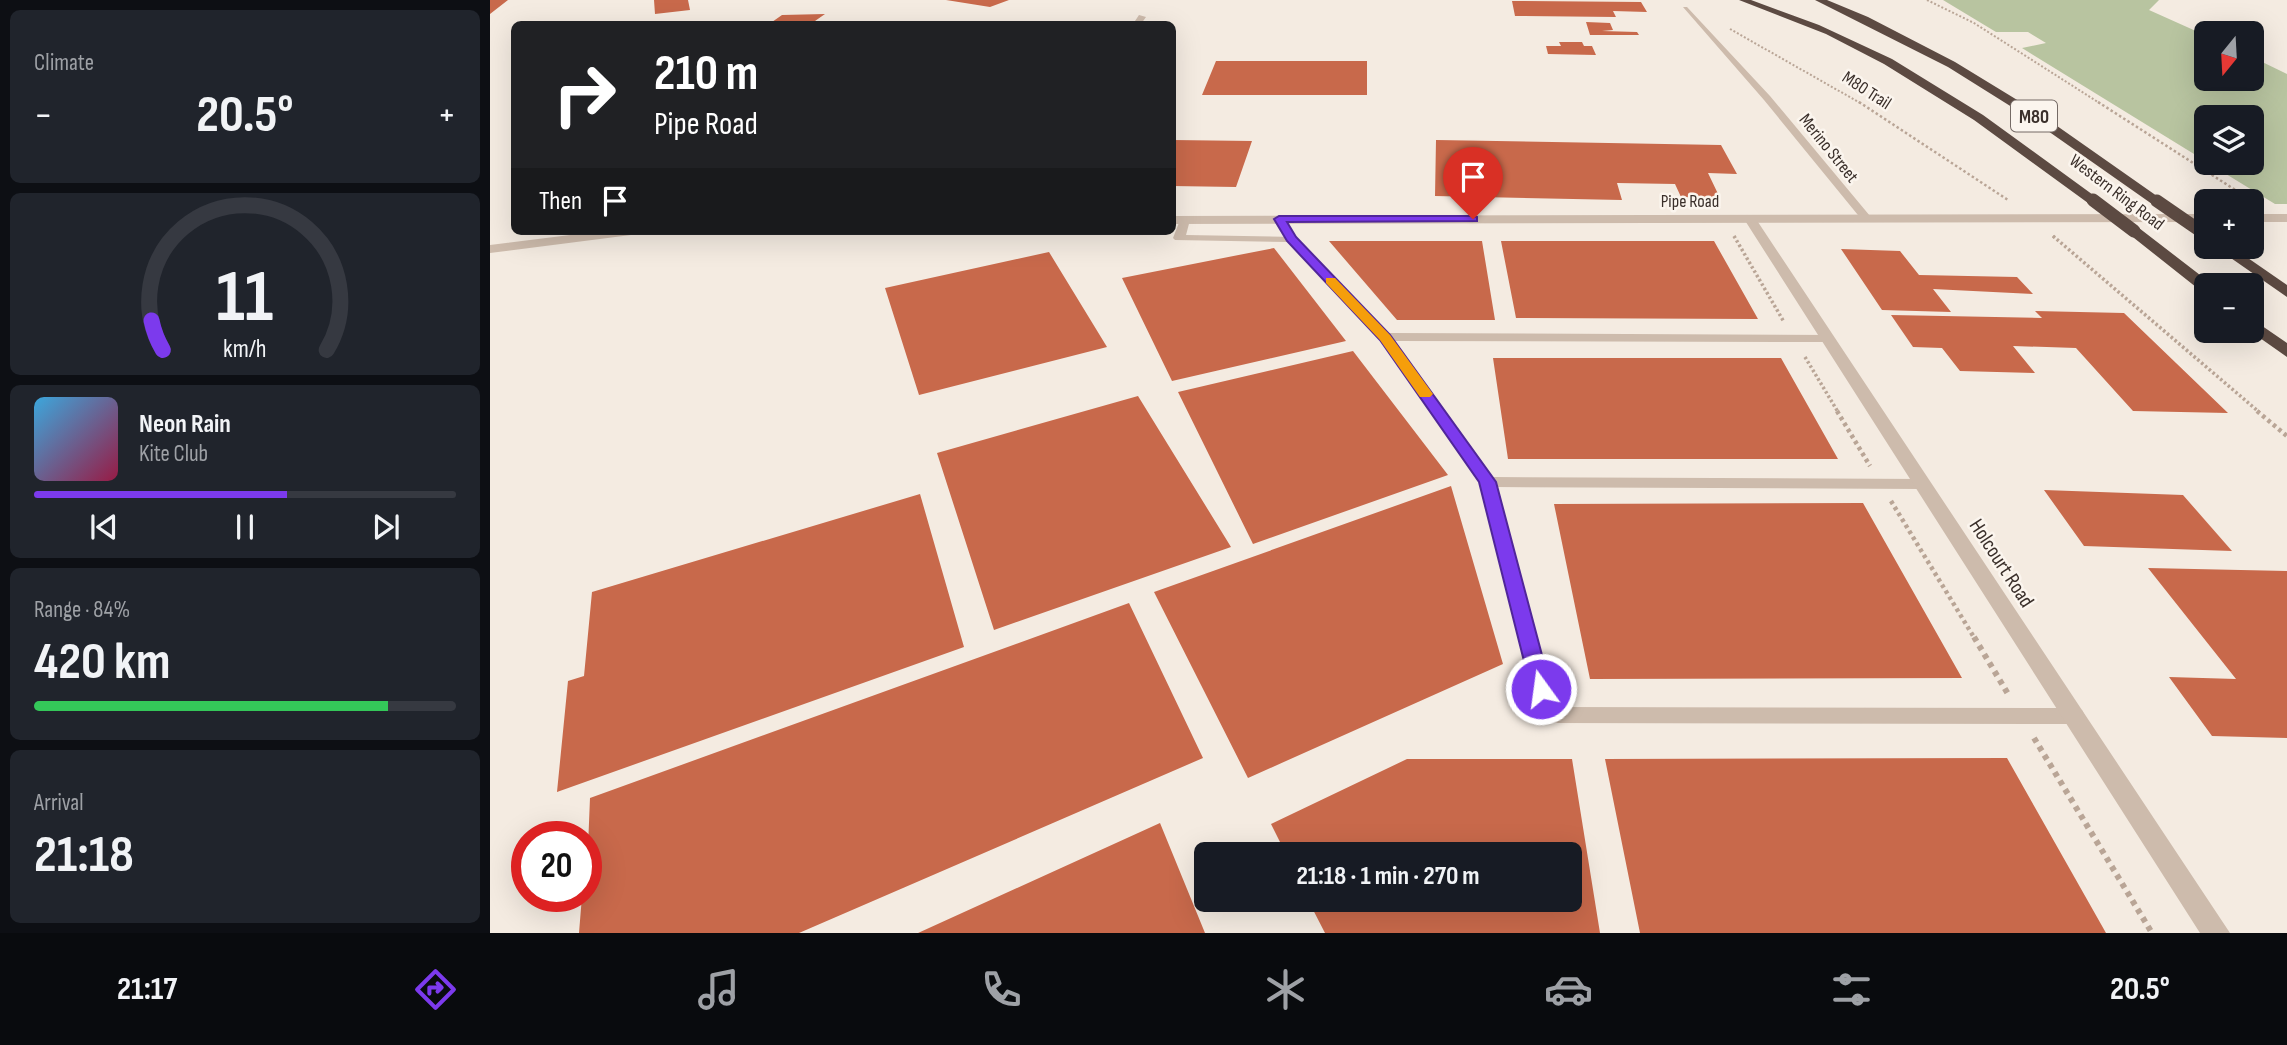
<!DOCTYPE html>
<html lang="en">
<head>
<meta charset="utf-8">
<style>
  :root { --surface:#171b24; --page:#20242c; --text:#f1f3f6; --muted:#9ea1a6; --line:#363941; --accent:#7c3aed }
  body { margin:0; font-family:"Sofia Sans Condensed",sans-serif; background:var(--page); color:var(--text); height:100vh; display:flex; flex-direction:column; font-size:26px; white-space:nowrap }
  * { box-sizing:border-box; margin:0 }
  p { font-size:23px; color:var(--muted) }
  .icon { flex:none; width:38px; height:38px; fill:none; stroke:currentColor; stroke-width:2; stroke-linecap:round; stroke-linejoin:round }
  .map { position:relative; flex:1; overflow:hidden }
  .side { display:flex; flex-direction:column; gap:10px; padding:10px; background:#0d0f14; width:490px }
  .side>* { flex:none }
  .top-card { position:absolute; left:21px; top:21px; width:665px; height:214px; border-radius:10px; box-shadow:0 7px 28px #0002; background:#202124; color:#fff; overflow:hidden }
  .needle { width:46px; rotate:198deg }
  .buttons { position:absolute; left:1704px; top:21px; display:grid; gap:14px }
  .buttons a { display:grid; place-items:center; width:70px; height:70px; border-radius:10px; background:var(--surface); box-shadow:0 7px 28px #0002; font-size:35px }
  .speed { position:absolute; left:21px; top:821px; display:flex; gap:14px; font-size:35px; font-weight:700; text-align:center }
  .speed>* { display:grid; place-content:center; width:91px; height:91px; border-radius:50%; background:var(--surface); box-shadow:0 7px 28px #0002; line-height:1 }
  .speed .limit { border:10px solid #d22; background:#fff; color:#111 }
  .pin { position:absolute; display:grid; place-items:center; width:60px; height:60px; color:#fff; margin:-72px -30px; border-radius:50% 50% 50% 0; rotate:-45deg; box-shadow:0 0 7px #0007 }
  .pin .icon { rotate:45deg }
  .me { position:absolute; width:77px; margin:-38px; rotate:346deg; stroke-linejoin:round; filter:drop-shadow(0 0 5px #0008) }
  .turn { display:flex; align-items:center; gap:24px; height:147px; padding:0 28px; font-size:32px }
  .turn .icon { width:91px; height:91px; stroke-width:2.5 }
  .turn b { display:block; font-size:49px; line-height:60px }
  .then { display:flex; align-items:center; height:66px; padding:0 28px; background:#0003; gap:14px; font-size:26px }
  .big { font-size:52px; font-weight:700; line-height:1.1 }
  .side .card { flex:1; display:flex; flex-direction:column; justify-content:center; gap:10px; min-width:0; padding:0 24px; border-radius:10px; background:var(--page) }
  .side .dial { align-items:center; gap:0 }
  .dial svg { height:182px; overflow:visible; fill:none; stroke:var(--line); stroke-width:7; stroke-linecap:round; text-anchor:middle }
  .dial text { fill:var(--text); stroke:none }
  .song { display:flex; align-items:center; gap:21px }
  .cover { width:84px; height:84px; border-radius:10px; background:linear-gradient(135deg,hsl(200 70% 55%),hsl(340 70% 35%)) }
  .played { height:7px; border-radius:4px; background:linear-gradient(90deg,var(--accent) 60%,var(--line) 60%) }
  .keys { display:flex; justify-content:space-around; direction:ltr }
  .heat { display:flex; justify-content:space-between; align-items:center; font-size:38px; direction:ltr }
  .charge { height:10px; border-radius:5px; background:linear-gradient(90deg,#34c759 84%,var(--line) 0) }
  .trip { position:absolute; left:704px; top:842px; width:388px; height:70px; border-radius:10px; background:var(--surface); box-shadow:0 7px 28px #0002; font-weight:700; line-height:70px; text-align:center }
  .tab-bar { display:flex; height:112px; justify-content:space-around; align-items:center; background:#090b0e; color:var(--muted) }
  .tab-bar .icon { width:49px; height:49px }
  .tab-bar .active { color:var(--accent) }
  .tab-bar b { font-size:32px; color:var(--text) }
  main { display:flex; flex:1; min-height:0 }
  .map>svg:first-child { display:block }
  .green { fill:#b8c4a0 }
  .building { fill:#c8694b }
  .lines { fill:none; stroke-linecap:round; stroke-linejoin:round }
  .path-far4 { stroke:#b9a596; stroke-width:2; stroke-dasharray:2 2; stroke-linecap:butt }
  .path-far3 { stroke:#b9a596; stroke-width:2.5; stroke-dasharray:2.5 2.5; stroke-linecap:butt }
  .path-far2 { stroke:#b9a596; stroke-width:3.5; stroke-dasharray:2.5 2.5; stroke-linecap:butt }
  .path-far1 { stroke:#b9a596; stroke-width:4.5; stroke-dasharray:3.5 3.5; stroke-linecap:butt }
  .path { stroke:#b9a596; stroke-width:6; stroke-dasharray:5 5; stroke-linecap:butt }
  .service { fill:#cdbbac; fill-rule:evenodd }
  .minor { fill:#cdbbac; fill-rule:evenodd }
  .tertiary { fill:#cdbbac; fill-rule:evenodd }
  .motorway { fill:#5c4a42; fill-rule:evenodd }
  .motorway-bridge { stroke:#5c4a42; stroke-width:13 }
  .route { fill:#7c3aed; stroke:#51269a; stroke-width:2 }
  .slow { fill:#f59e0b }
  .labels { text-anchor:middle; stroke-width:5; stroke-linejoin:round; paint-order:stroke }
  .far-street-label { font-size:18px; fill:#3b302b; stroke:#fbf5ee }
  .shield { fill:#fbf5ee; stroke:#756b66; stroke-width:2 }
  .shield-label { font-size:19px; font-weight:bold; fill:#3b302b }
  .street-label { font-size:21px; fill:#3b302b; stroke:#fbf5ee }
</style>
</head>
<body>
<main>
<section class="side">
<div class="card"><p>Climate</p>
<div class="heat"><a>−</a><b class="big">20.5°</b><a>+</a></div>
</div>
<div class="card dial"><svg viewBox="0 0 100 80">
<path d="M14 69A42 42 0 1 1 86 69"/>
<path d="M14 69A42 42 0 0 1 9 56" stroke="#7c3aed"/>
<text x="50" y="56" font-size="32" font-weight="700">11</text>
<text x="50" y="72" font-size="11">km/h</text>
</svg></div>
<div class="card">
<div class="song"><i class="cover"></i><div><b>Neon Rain</b><p>Kite Club</p></div></div>
<div class="played"></div>
<div class="keys"><svg class="icon" aria-label="previous" viewBox="0 0 24 24"><path d="M18 5L8 12l10 7zM5 5v14"/></svg><svg class="icon" aria-label="pause" viewBox="0 0 24 24"><path d="M8 5v14M16 5v14"/></svg><svg class="icon" aria-label="next" viewBox="0 0 24 24"><path d="M6 5l10 7-10 7zM19 5v14"/></svg></div>
</div>
<div class="card"><p>Range · 84%</p><b class="big">420 km</b><div class="charge"></div></div>
<div class="card"><p>Arrival</p><b class="big">21:18</b></div>
</section>
<div class="map">
<svg width="1797" height="933" viewBox="0 0 1797 933">
  <rect width="100%" height="100%" fill="#f4ebe1"/>
  <path class="green" d="M1453,0H1669L1659,10L1717,36V79H1762V57L1797,74V204H1785L1718,163H1762V117H1717V162L1532,48L1556,43L1538,32H1506Z"/>
  <path class="building" d="M0,0H18L0,14Z
    M164,0H198L200,10L165,14Z
    M456,0H519L500,7Z
    M1022,1L1151,2L1157,12L1123,11L1126,17L1025,16Z
    M335,14L325,21L282,22L292,15Z
    M1096,22L1120,23L1123,30L1112,31L1147,32L1149,35H1100Z
    M1069,42H1092L1094,46H1102L1106,55L1058,54L1056,46H1071Z
    M726,61H877V95H712Z
    M682,140L762,141L746,187L682,186Z
    M946,140L1231,145L1247,174L1218,173L1230,198L1191,197L1185,184L1127,183L1132,200L945,196Z
    M839,241H992L1005,320H907Z
    M1011,241H1224L1268,319L1026,318Z
    M784,248L856,341L682,381L632,278Z
    M1351,249L1410,251L1429,275L1527,277L1543,294L1443,289L1461,312L1392,310Z
    M559,252L617,347L429,395L395,288Z
    M1545,311L1634,313L1738,413L1643,411L1586,348L1523,346L1545,373L1470,371L1452,348L1423,347L1401,315L1552,318Z
    M863,351L958,475L763,544L688,392Z
    M1003,358H1291L1348,459H1018Z
    M648,396L741,547L504,630L447,453Z
    M961,486L1013,664L758,778L664,592Z
    M1554,490L1693,495L1742,551L1594,546Z
    M430,494L474,647L67,792L78,681L94,676L102,592Z
    M1373,503L1472,678L1100,679L1064,504Z
    M1658,568L1797,571V738L1722,736L1679,677L1746,679Z
    M639,603L713,758L309,933H89L92,896H96L100,798Z
    M1517,758L1616,933H1150L1115,759Z
    M917,759H1082L1110,933H835L818,900H1080V854H796L781,824Z
    M670,823L715,933H428Z"/>
  <g class="lines">
    <path class="path-far4" d="M1437,0L1484,23L1611,104
      M1240,29L1372,104"/>
    <path class="path-far3" d="M1369,102L1518,200
      M1608,102L1761,200
      M1563,236L1565,238"/>
    <path class="path-far2" d="M1244,236L1294,322
      M1563,236L1769,412
      M1315,357L1348,412"/>
    <path class="path-far1" d="M1347,411L1380,466
      M1767,411L1797,436
      M1401,501L1485,639"/>
    <path class="path" d="M1484,637L1518,694
      M1544,738L1662,933"/>
    <path class="service" d="M1193,7H1197L1280,96L1380,216V220H1372L1274,100Z
      M695,217L700,220L696,235L805,237L899,333L1343,335V341L1338,342L905,341L1003,477L1433,479L1441,484L1433,489L1007,487L1066,707L1585,708L1592,710L1595,716L1592,722L1585,724L1058,723L1051,721L990,482L890,340L798,242L685,240L683,238L690,220Z"/>
    <path class="minor" d="M649,15L656,17L651,24H643Z
      M1260,215L1266,219L1740,933H1710L1254,219Z"/>
    <path class="tertiary" d="M1717,214V222L682,224V216Z
      M1762,214H1797V222H1762Z
      M112,231H147L141,235L0,253V245Z"/>
    <path class="motorway" d="M1249,0H1261L1329,25L1402,59L1493,115L1610,200L1598,203L1484,120L1394,64L1336,34Z
      M1325,0H1337L1378,17L1465,62L1550,114L1674,201L1662,204L1541,119L1458,67Z
      M1644,227L1649,228L1723,285H1717V293L1711,291L1639,234V228Z
      M1725,247H1742L1797,285V297Z
      M1762,319L1797,343V357L1760,331H1762Z"/>
    <path class="motorway-bridge" d="M1603,200L1644,231
      M1667,201L1712,232"/>
  </g>
  <path class="route" d="M983,216L987,217V221L797,222L806,237L900,335L1006,482L1061,689L1058,695H1044L1041,689L989,482L890,340L797,241L784,219L789,216Z"/>
  <path class="slow" d="M836,278H845L900,335L943,394L940,397H930L890,340L836,283Z"/>
  <g class="labels">
    <g class="far-street-label">
      <text transform="translate(1377 90) rotate(33)" y="6">M80 Trail</text>
      <text transform="translate(1339 148) rotate(51)" y="6">Merino Street</text>
      <text transform="translate(1627 192) rotate(37)" y="6">Western Ring Road</text>
      <text x="1200" y="207">Pipe Road</text>
    </g>
    <rect class="shield" x="1521" y="100.5" width="46" height="31" rx="5"/>
    <g class="shield-label">
      <text x="1544" y="123">M80</text>
    </g>
    <g class="street-label">
      <text transform="translate(1512 563) rotate(57)" y="7">Holcourt Road</text>
    </g>
  </g>
</svg>
<div class="buttons">
<a><svg class="needle" viewBox="-14 -14 28 28"><path d="M0-13l5 13h-10z" fill="#e53935"/><path d="M0 13l5-13h-10z" fill="#9ea1a6"/></svg></a>
<a><svg class="icon" aria-label="layers" viewBox="0 0 24 24"><path d="M12 4l9 5-9 5-9-5zM3 14l9 5 9-5"/></svg></a>
<a>+</a>
<a>−</a>
</div>
<div class="speed"><div class="limit">20</div></div>
<div class="pin" style="left:983px;top:219px;background:#d93025"><svg class="icon" aria-label="arrive" viewBox="0 0 24 24"><path d="M6 21V4h12l-3 4 3 4H6"/></svg></div>
<svg class="me" style="left:1051px;top:689px" viewBox="-20 -20 40 40"><circle r="17" fill="#7c3aed" stroke="#fff" stroke-width="3"/><path d="M0-11L8 9 0 5-8 9z" fill="#fff"/></svg>
<div class="trip">21:18 · 1 min · 270 m</div>
<div class="top-card">
<div class="turn"><svg class="icon" aria-label="right" viewBox="0 0 24 24"><path d="M7 20v-9h11M14 6l5 5-5 5"/></svg><div><b>210 m</b>Pipe Road</div></div>
<div class="then">Then<svg class="icon" aria-label="arrive" viewBox="0 0 24 24"><path d="M6 21V4h12l-3 4 3 4H6"/></svg></div>
</div>
</div>
</main>
<nav class="tab-bar">
<b>21:17</b>
<svg class="icon active" aria-label="directions" viewBox="0 0 24 24"><path d="M12 3l9 9-9 9-9-9zM9 14v-3h6M13 9l2 2-2 2"/></svg>
<svg class="icon" aria-label="music" viewBox="0 0 24 24"><path d="M9 18V5l10-2v13"/><circle cx="6" cy="18" r="3"/><circle cx="16" cy="16" r="3"/></svg>
<svg class="icon" aria-label="phone" viewBox="0 0 24 24"><path d="M5 4h4l2 5-3 2q2 4 5 5l2-3 5 2v4C11 20 4 13 5 4z"/></svg>
<svg class="icon" aria-label="climate" viewBox="0 0 24 24"><path d="M12 3v18M4 7l16 10M4 17L20 7"/></svg>
<svg class="icon" aria-label="car" viewBox="0 0 24 24"><path d="M5 17H2v-5l4-1 3-4h7l3 4 3 1v5h-3M9 17h6M6 11h13"/><circle cx="7" cy="17" r="2"/><circle cx="17" cy="17" r="2"/></svg>
<svg class="icon" aria-label="filters" viewBox="0 0 24 24"><path d="M4 7h16M4 17h16"/><circle cx="9" cy="7" r="2"/><circle cx="15" cy="17" r="2"/></svg>
<b>20.5°</b>
</nav>
</body>
</html>
